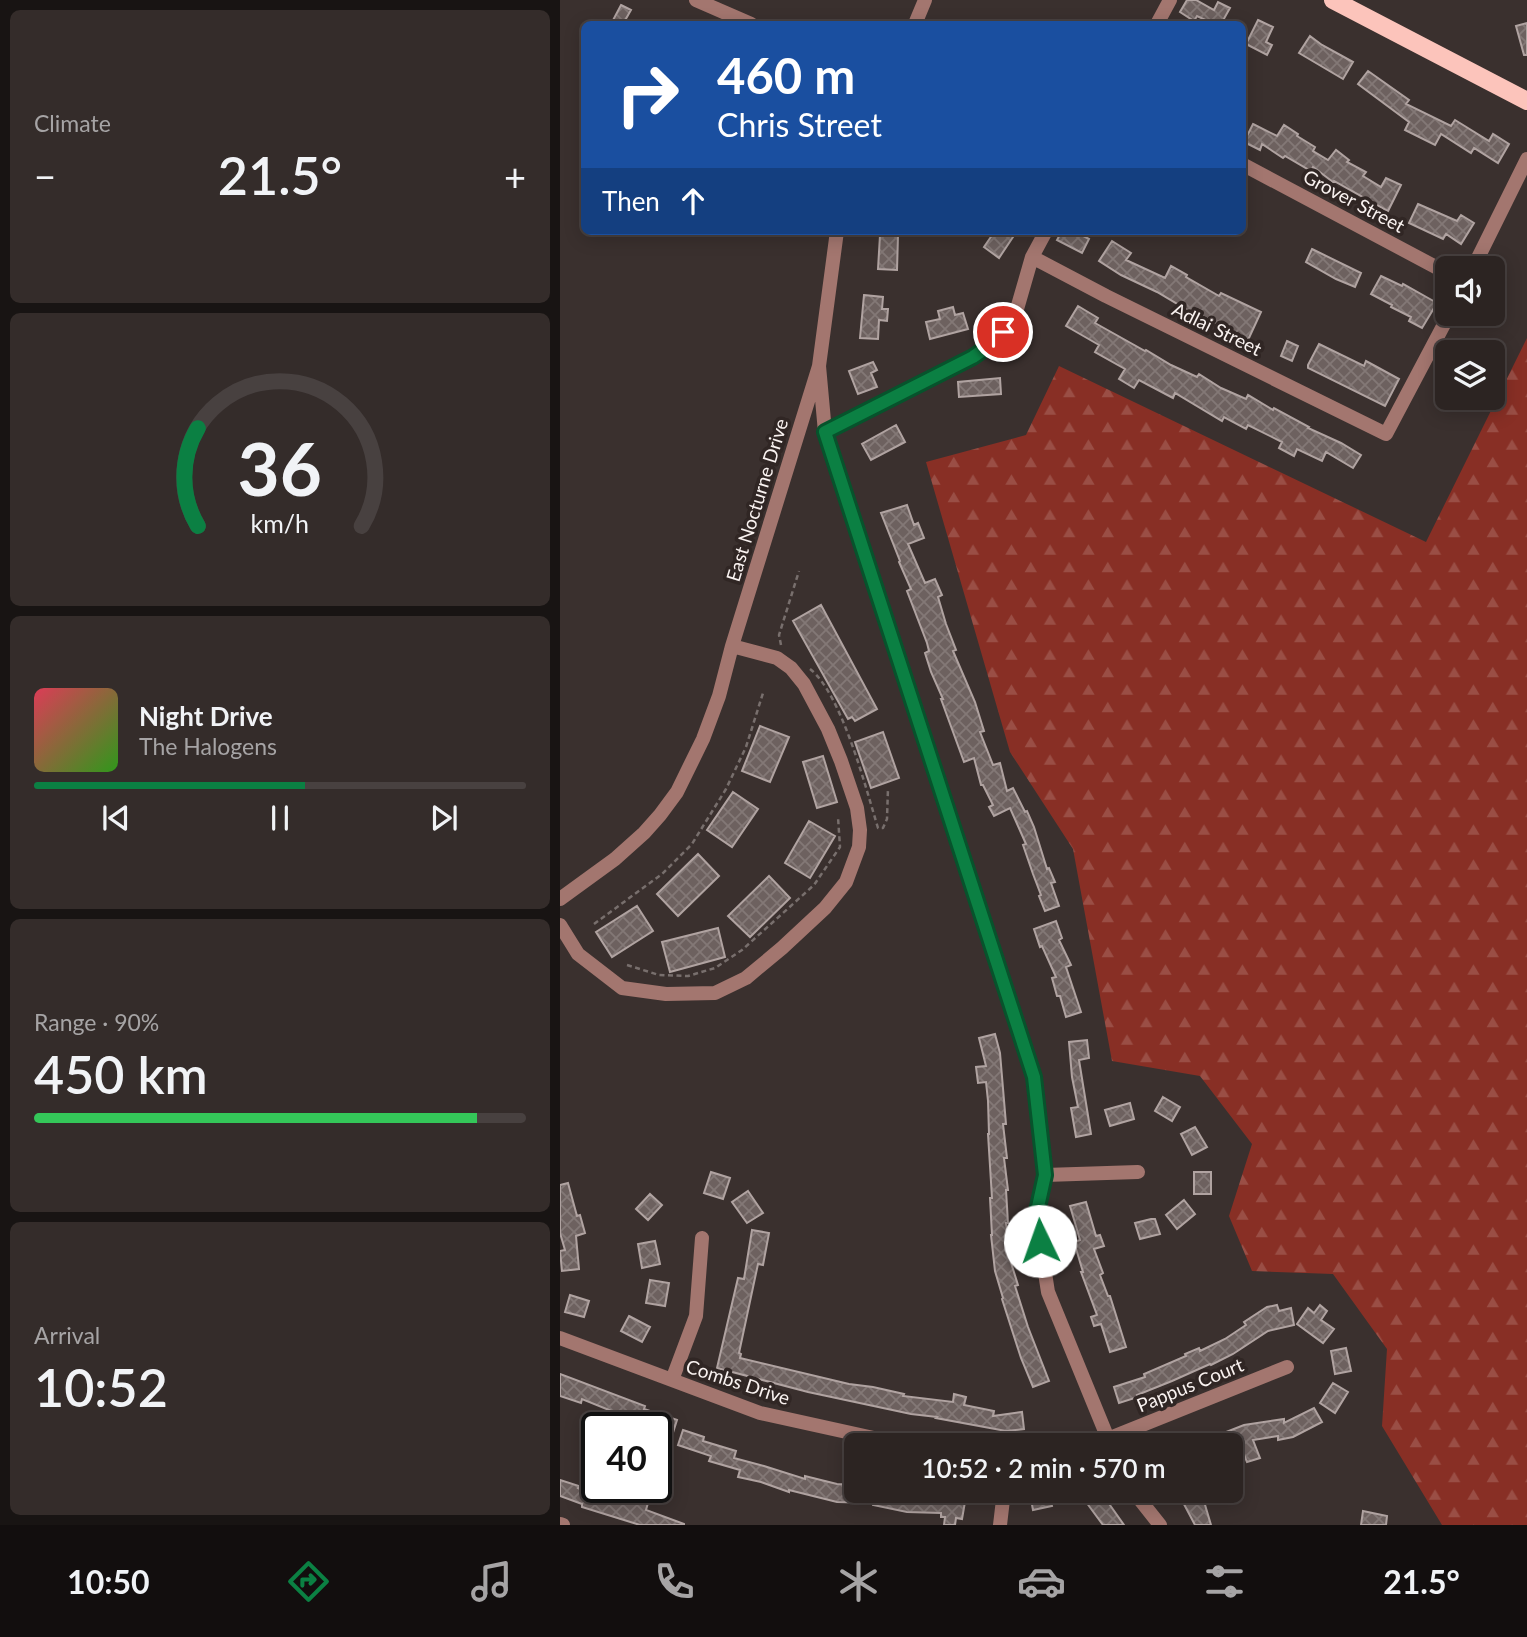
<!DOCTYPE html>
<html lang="en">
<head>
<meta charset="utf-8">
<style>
  :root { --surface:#2c2422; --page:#342c2a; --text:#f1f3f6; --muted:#a6a4a5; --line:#484140; --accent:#0b8043 }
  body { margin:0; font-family:Lato,sans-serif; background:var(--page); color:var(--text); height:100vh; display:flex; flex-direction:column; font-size:26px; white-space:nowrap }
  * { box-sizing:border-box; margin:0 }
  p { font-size:23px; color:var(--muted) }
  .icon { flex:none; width:38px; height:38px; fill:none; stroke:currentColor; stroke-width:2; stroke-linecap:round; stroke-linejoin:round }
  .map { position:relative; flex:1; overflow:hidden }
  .side { display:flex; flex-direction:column; gap:10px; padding:10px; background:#181413; width:560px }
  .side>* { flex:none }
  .guide { position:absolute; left:21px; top:21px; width:665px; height:214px; border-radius:10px; box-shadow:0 4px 18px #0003,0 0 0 2px var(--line); background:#1a4fa0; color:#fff; overflow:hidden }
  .buttons { position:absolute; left:875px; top:256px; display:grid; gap:14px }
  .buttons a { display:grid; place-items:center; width:70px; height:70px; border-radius:10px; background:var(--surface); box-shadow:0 4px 18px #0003,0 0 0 2px var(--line); font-size:35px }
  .speed { position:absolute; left:21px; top:1412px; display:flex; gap:14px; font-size:35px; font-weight:700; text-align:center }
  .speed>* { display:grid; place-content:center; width:91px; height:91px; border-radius:50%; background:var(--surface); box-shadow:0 4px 18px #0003,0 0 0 2px var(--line); line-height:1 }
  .speed .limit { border:4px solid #111; border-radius:10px; background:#fff; color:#111 }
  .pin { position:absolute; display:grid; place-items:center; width:60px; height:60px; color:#fff; margin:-30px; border:4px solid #fff; border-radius:50%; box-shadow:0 2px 7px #0007 }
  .me { position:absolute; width:77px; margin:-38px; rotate:357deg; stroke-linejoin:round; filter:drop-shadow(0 0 5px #0008) }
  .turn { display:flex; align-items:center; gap:24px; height:147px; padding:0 21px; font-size:32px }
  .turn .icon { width:91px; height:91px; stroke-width:2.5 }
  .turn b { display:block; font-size:49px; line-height:60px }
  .then { display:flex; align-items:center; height:66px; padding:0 21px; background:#0003; gap:14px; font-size:26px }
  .big { font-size:52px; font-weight:600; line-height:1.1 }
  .side .widget { flex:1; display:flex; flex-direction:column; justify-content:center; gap:10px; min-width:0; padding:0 24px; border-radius:10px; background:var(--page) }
  .side .dial { align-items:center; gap:0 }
  .dial svg { height:182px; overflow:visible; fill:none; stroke:var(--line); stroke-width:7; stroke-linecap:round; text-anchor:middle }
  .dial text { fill:var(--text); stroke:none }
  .song { display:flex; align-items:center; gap:21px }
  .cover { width:84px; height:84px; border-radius:10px; background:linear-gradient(135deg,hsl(350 70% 55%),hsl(110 70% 35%)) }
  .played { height:7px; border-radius:4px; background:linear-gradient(90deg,var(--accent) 55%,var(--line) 55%) }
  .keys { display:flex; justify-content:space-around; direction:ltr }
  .heat { display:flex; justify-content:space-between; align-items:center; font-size:38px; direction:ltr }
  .charge { height:10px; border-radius:5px; background:linear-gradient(90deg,#34c759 90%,var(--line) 0) }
  .trip { position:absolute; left:284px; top:1433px; width:399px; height:70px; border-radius:10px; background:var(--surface); box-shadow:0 4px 18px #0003,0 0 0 2px var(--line); font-weight:600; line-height:70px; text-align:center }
  .menu { display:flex; height:112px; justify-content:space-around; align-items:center; background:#120e0e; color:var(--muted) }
  .menu .icon { width:49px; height:49px }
  .menu .selected { color:var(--accent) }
  .menu b { font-size:32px; color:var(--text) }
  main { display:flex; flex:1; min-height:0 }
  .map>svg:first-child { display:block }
  .forest { fill:url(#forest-firs) }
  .building { fill:url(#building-cross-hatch); stroke:#b0a3a1; stroke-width:2 }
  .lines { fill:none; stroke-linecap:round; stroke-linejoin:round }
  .path { stroke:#786f6d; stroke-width:2.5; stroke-dasharray:5 3.5; stroke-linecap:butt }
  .minor { stroke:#a3766f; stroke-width:14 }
  .major { stroke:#fcc4bb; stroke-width:18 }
  .route-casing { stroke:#07532c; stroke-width:18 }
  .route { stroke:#0b8043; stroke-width:12 }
  .labels { text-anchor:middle; stroke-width:7; stroke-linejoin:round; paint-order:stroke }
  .street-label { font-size:19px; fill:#f9f2f0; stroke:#302624 }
</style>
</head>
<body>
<main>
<section class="side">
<div class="widget"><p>Climate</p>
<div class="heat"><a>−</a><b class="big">21.5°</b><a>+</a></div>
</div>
<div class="widget dial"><svg viewBox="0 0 100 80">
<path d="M14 69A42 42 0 1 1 86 69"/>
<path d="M14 69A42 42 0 0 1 14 26" stroke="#0b8043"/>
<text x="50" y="56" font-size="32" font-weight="700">36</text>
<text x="50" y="72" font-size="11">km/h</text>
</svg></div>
<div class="widget">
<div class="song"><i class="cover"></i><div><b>Night Drive</b><p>The Halogens</p></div></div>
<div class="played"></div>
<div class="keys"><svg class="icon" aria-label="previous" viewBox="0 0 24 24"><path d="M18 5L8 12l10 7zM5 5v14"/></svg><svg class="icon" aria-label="pause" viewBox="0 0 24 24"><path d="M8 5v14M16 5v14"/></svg><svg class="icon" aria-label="next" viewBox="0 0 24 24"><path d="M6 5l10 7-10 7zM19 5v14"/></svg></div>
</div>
<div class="widget"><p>Range · 90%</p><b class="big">450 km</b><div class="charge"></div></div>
<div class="widget"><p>Arrival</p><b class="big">10:52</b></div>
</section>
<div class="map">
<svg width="967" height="1525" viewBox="0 0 967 1525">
  <defs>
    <pattern id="forest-firs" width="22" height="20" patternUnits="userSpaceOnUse" patternTransform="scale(1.75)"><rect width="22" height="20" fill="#882f25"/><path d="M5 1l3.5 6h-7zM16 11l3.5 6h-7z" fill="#9a4e45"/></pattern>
    <pattern id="building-cross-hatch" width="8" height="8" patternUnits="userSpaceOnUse" patternTransform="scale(1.75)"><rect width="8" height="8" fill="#6d615f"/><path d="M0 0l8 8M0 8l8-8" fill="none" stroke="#837876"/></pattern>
  </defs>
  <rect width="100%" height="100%" fill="#3a302e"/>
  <path class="forest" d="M967,338V1525H882L822,1426L827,1349L773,1274L692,1271L669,1216L692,1144L640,1076L552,1061L513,849L450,752L366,462L466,435L499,366L866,542Z"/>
  <path class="building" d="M627,0H636L654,10L658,2L670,8L661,24H654L637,16L634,21L620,12Z
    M61,5L71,10L63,24H51Z
    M698,20L713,27L706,42L712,45L707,55L686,44Z
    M967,23V55H964L956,26Z
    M750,36L762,45L793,62L783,79L739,53Z
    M808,71L849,100L846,104L891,126L895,120L929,141L933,134L949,144L938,163L914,148L911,153L881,134L875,145L845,130L849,122L798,84Z
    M693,124L717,136L724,125L738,134L737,136L755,147L753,151L768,160L776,150L789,160L787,162L806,172L803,176L821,187L826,178L841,185L828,211L774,181L773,182L753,167L751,171L725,156L723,158L702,144L700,150L684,142Z
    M858,204L897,221L901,215L914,223L901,244L886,234L883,239L849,223Z
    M435,231H457L439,258L424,247Z
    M502,231H514L529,239L522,253L497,240Z
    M320,235L338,236L337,270L318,269Z
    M552,241L571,253L566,260L605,278L611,266L627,275L626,277L659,296L661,293L701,312L688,340L637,313L636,315L597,292L561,275L539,261Z
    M752,249L801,273L795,287L776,279L746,262Z
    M821,276L842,286L843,284L877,303L862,328L849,321L851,317L831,307L832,305L811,294Z
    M304,295L323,297L322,309H328L327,321L319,320L318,339L300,338Z
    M518,306L538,318L535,323L585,351L586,350L611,365L637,377L639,374L661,388L686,399L688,395L713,410L714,408L749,427L748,428L781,443L801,455L793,468L766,452L762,461L737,449L734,456L719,448L722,442L688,425L686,429L664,417L662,421L615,393L613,398L579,380L574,388L559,379L565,369L535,352L539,345L506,326Z
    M393,307L395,315L403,313L408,329L370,339L366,322L380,319L378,311Z
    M727,341L738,346L732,361L721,356Z
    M759,344L804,366L806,361L839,379L825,406L748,368V365Z
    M313,362L317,370L311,373L317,387L298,394L289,371Z
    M440,378L441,394L399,397L398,382Z
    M336,425L345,442L311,460L302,444Z
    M347,505L354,525L358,523L364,538L348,544L365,583L375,579L382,595L378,597L386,624L396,650L393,651L415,702L424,731L420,732L433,765L440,763L447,791L453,788L465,812L467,811L474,827L487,869L489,868L495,882L491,883L499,906L485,911L479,896L481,895L473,874L463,845L466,844L450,808L434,816L429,807L433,805L423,785H421L414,758L404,762L381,699H383L371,672L365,653L369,651L367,643L347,591L351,589L339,562L340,561L321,513Z
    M261,605L317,709L295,721L292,717L288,719L233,621Z
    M200,726L229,737L210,782L182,771Z
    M323,732L339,778L311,788L295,742Z
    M263,756L277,802L257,808L243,762Z
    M173,792L198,809L172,847L147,830Z
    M249,821L275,836L250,878L225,863Z
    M138,854L159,876L118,916L97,894Z
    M209,876L230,898L190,937L168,916Z
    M77,906L93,931L52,957L36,932Z
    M496,921L502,938L499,940L511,965L506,967L521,1012L506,1017L500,996H497L492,978L496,977L482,946L480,947L474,929Z
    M158,928L165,957L110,972L102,942Z
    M435,1034L440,1053L446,1124H443L447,1158H444L448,1190H446L448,1223H446L450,1253H448L458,1285L455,1286L468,1327L489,1381L473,1387L461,1358L442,1299L443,1298L435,1271L431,1235H432L430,1198H432L428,1134H429L428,1101L426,1082L418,1083L416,1067L426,1066L419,1038Z
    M527,1040L529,1058L519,1060L531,1134L516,1137L511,1108L518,1107L512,1077L509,1042Z
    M603,1097L620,1107L612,1121L595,1111Z
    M570,1103L574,1119L550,1126L545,1110Z
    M635,1127L647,1147L632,1155L621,1134Z
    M151,1172L170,1178L163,1199L144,1193Z
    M634,1172H651V1194H634Z
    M8,1183L17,1216L20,1215L25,1233L16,1236L19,1269L2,1271L0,1251L5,1250L0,1233V1185Z
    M188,1191L203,1213L187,1223L172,1202Z
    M90,1194L102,1205L88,1220L76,1209Z
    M624,1200L635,1214L617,1229L606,1215Z
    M526,1202L536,1236L540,1235L544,1246L534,1249L543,1273L540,1275L548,1296H550L566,1347L550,1352L541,1324L534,1326L531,1317L537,1315L521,1272H523L514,1242L520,1240L510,1206Z
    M591,1219H595L600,1234L580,1239L575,1223Z
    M192,1230L209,1233L203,1265L198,1264L179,1353L181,1354L180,1358L289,1384L313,1387L344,1394L343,1396L393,1402L394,1394L406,1397L404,1405L434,1411L433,1416L462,1412L464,1429L446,1431L376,1418L377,1417L351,1414L248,1392L157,1368L178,1278L184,1279Z
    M95,1241L100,1264L82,1268L78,1244Z
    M90,1280L109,1283L105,1306L86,1303Z
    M10,1295L29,1301L24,1317L5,1312Z
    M717,1305L719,1311L731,1308L734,1325L708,1331L673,1354L651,1365L650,1364L612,1381L577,1395L578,1397L559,1403L554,1387L585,1377L584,1374L626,1356L625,1354L639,1348L640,1351L665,1339L686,1325L684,1322L707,1307Z
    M760,1305L767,1311L761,1320L774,1329L763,1343L737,1324L748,1308L754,1313Z
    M69,1316L90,1327L82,1342L61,1331Z
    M786,1348L791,1371L775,1374L771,1351Z
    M0,1374L85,1406L84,1409L117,1420L112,1436L96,1430V1428H92V1427L59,1415V1414L22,1399L21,1403L0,1396Z
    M773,1383L788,1392L775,1413L760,1403Z
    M754,1408L762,1422L733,1437L718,1440V1436L693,1440L700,1458L687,1462L682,1450L673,1453L670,1446H633L655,1435L656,1436L684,1425L724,1419V1423Z
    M123,1430L144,1437L143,1441L176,1451L174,1458L204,1466L245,1479V1476L277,1484L296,1485V1491H335V1495L369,1496V1498L405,1502L402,1519L396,1518L395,1525H384L385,1517H381V1513L347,1512L313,1505V1503L277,1502L229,1490V1492L201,1482L178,1477L180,1470L149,1461L151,1456L118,1445Z
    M0,1480L19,1486L18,1488L64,1501L65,1496L88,1503L86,1510L124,1524V1525H80L22,1507V1504L0,1496Z
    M485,1491H489L492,1506L473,1510L470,1494Z
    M518,1491H540L564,1525H543Z
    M617,1491H636L640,1499L643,1498L651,1525H635Z
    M803,1511L827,1516L826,1525H801Z"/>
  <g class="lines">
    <path class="path" d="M221,645L219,635L239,571
      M250,669C282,694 306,789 318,828H323L327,819L328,788
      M34,924L102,874L132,844L166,789L186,747L203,693
      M67,965L99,975L128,976L155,968L182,950L254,885L280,847L278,817"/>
    <path class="minor" d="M136,0L191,24
      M355,24L365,0
      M597,24L610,0
      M682,164L887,273
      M472,257L546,296L826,434L890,313
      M913,268L967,159
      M259,366L265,432L474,1077L485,1175L476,1216L488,1292L551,1446
      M265,432L413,357L430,345L443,332L457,309L472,257L486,231
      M0,899L55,859L84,833L100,815L117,792L143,739L159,696L172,646L259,366L277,231
      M0,925L18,954L62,988L106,994L155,993L186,978L222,948L265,908L286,882L299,847L300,830L297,808L281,761L268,729L244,684L231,668L217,658L172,646
      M485,1175L578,1172
      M0,1338L200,1413L350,1446
      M112,1380L136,1316L142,1238
      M530,1446L727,1367
      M573,1491L600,1525
      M0,1524L3,1525
      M440,1525L444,1491"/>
    <path class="major" d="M773,0L967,101"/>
  </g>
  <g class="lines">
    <defs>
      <path id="route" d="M443,332L430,345L413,357L265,432L474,1077L485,1175L476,1216L480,1241"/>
    </defs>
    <use href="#route" class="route-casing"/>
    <use href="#route" class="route"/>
  </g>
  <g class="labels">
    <g class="street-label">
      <text transform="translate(794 201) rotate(28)" y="7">Grover Street</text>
      <text transform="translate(657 329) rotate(26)" y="7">Adlai Street</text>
      <text transform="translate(197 500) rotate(-73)" y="7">East Nocturne Drive</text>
      <text transform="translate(178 1382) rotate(18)" y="7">Combs Drive</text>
      <text transform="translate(630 1385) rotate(-22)" y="7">Pappus Court</text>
    </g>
  </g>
</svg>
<div class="buttons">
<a><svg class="icon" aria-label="sound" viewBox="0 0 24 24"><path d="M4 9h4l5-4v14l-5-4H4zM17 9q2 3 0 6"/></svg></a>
<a><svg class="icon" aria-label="layers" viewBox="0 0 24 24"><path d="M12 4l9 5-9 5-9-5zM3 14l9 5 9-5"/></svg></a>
</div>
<div class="speed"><div class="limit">40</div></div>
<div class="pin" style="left:443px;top:332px;background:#d93025"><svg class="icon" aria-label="arrive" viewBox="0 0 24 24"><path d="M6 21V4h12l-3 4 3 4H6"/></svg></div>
<svg class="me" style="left:480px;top:1241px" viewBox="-20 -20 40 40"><circle r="19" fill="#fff"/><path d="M0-13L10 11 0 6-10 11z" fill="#0b8043"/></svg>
<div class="trip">10:52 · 2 min · 570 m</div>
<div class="guide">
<div class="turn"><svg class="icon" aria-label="right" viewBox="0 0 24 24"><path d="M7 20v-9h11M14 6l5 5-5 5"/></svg><div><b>460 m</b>Chris Street</div></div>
<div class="then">Then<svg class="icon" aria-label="ahead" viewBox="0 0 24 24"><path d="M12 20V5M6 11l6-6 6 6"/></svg></div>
</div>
</div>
</main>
<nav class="menu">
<b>10:50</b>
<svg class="icon selected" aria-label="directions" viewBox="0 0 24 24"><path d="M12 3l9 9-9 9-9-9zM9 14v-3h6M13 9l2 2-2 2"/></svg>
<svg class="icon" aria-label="music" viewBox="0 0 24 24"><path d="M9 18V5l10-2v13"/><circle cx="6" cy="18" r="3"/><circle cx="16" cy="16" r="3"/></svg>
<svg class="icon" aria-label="phone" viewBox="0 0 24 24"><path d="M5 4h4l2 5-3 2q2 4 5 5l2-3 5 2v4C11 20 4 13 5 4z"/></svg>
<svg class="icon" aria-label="climate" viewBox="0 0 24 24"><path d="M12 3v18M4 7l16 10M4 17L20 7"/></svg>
<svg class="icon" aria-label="car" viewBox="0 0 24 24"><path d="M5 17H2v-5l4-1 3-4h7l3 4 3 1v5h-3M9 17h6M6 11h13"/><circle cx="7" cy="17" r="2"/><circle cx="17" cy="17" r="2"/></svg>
<svg class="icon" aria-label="filters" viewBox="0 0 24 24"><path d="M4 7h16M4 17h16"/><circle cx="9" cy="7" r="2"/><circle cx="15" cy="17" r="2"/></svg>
<b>21.5°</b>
</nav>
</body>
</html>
